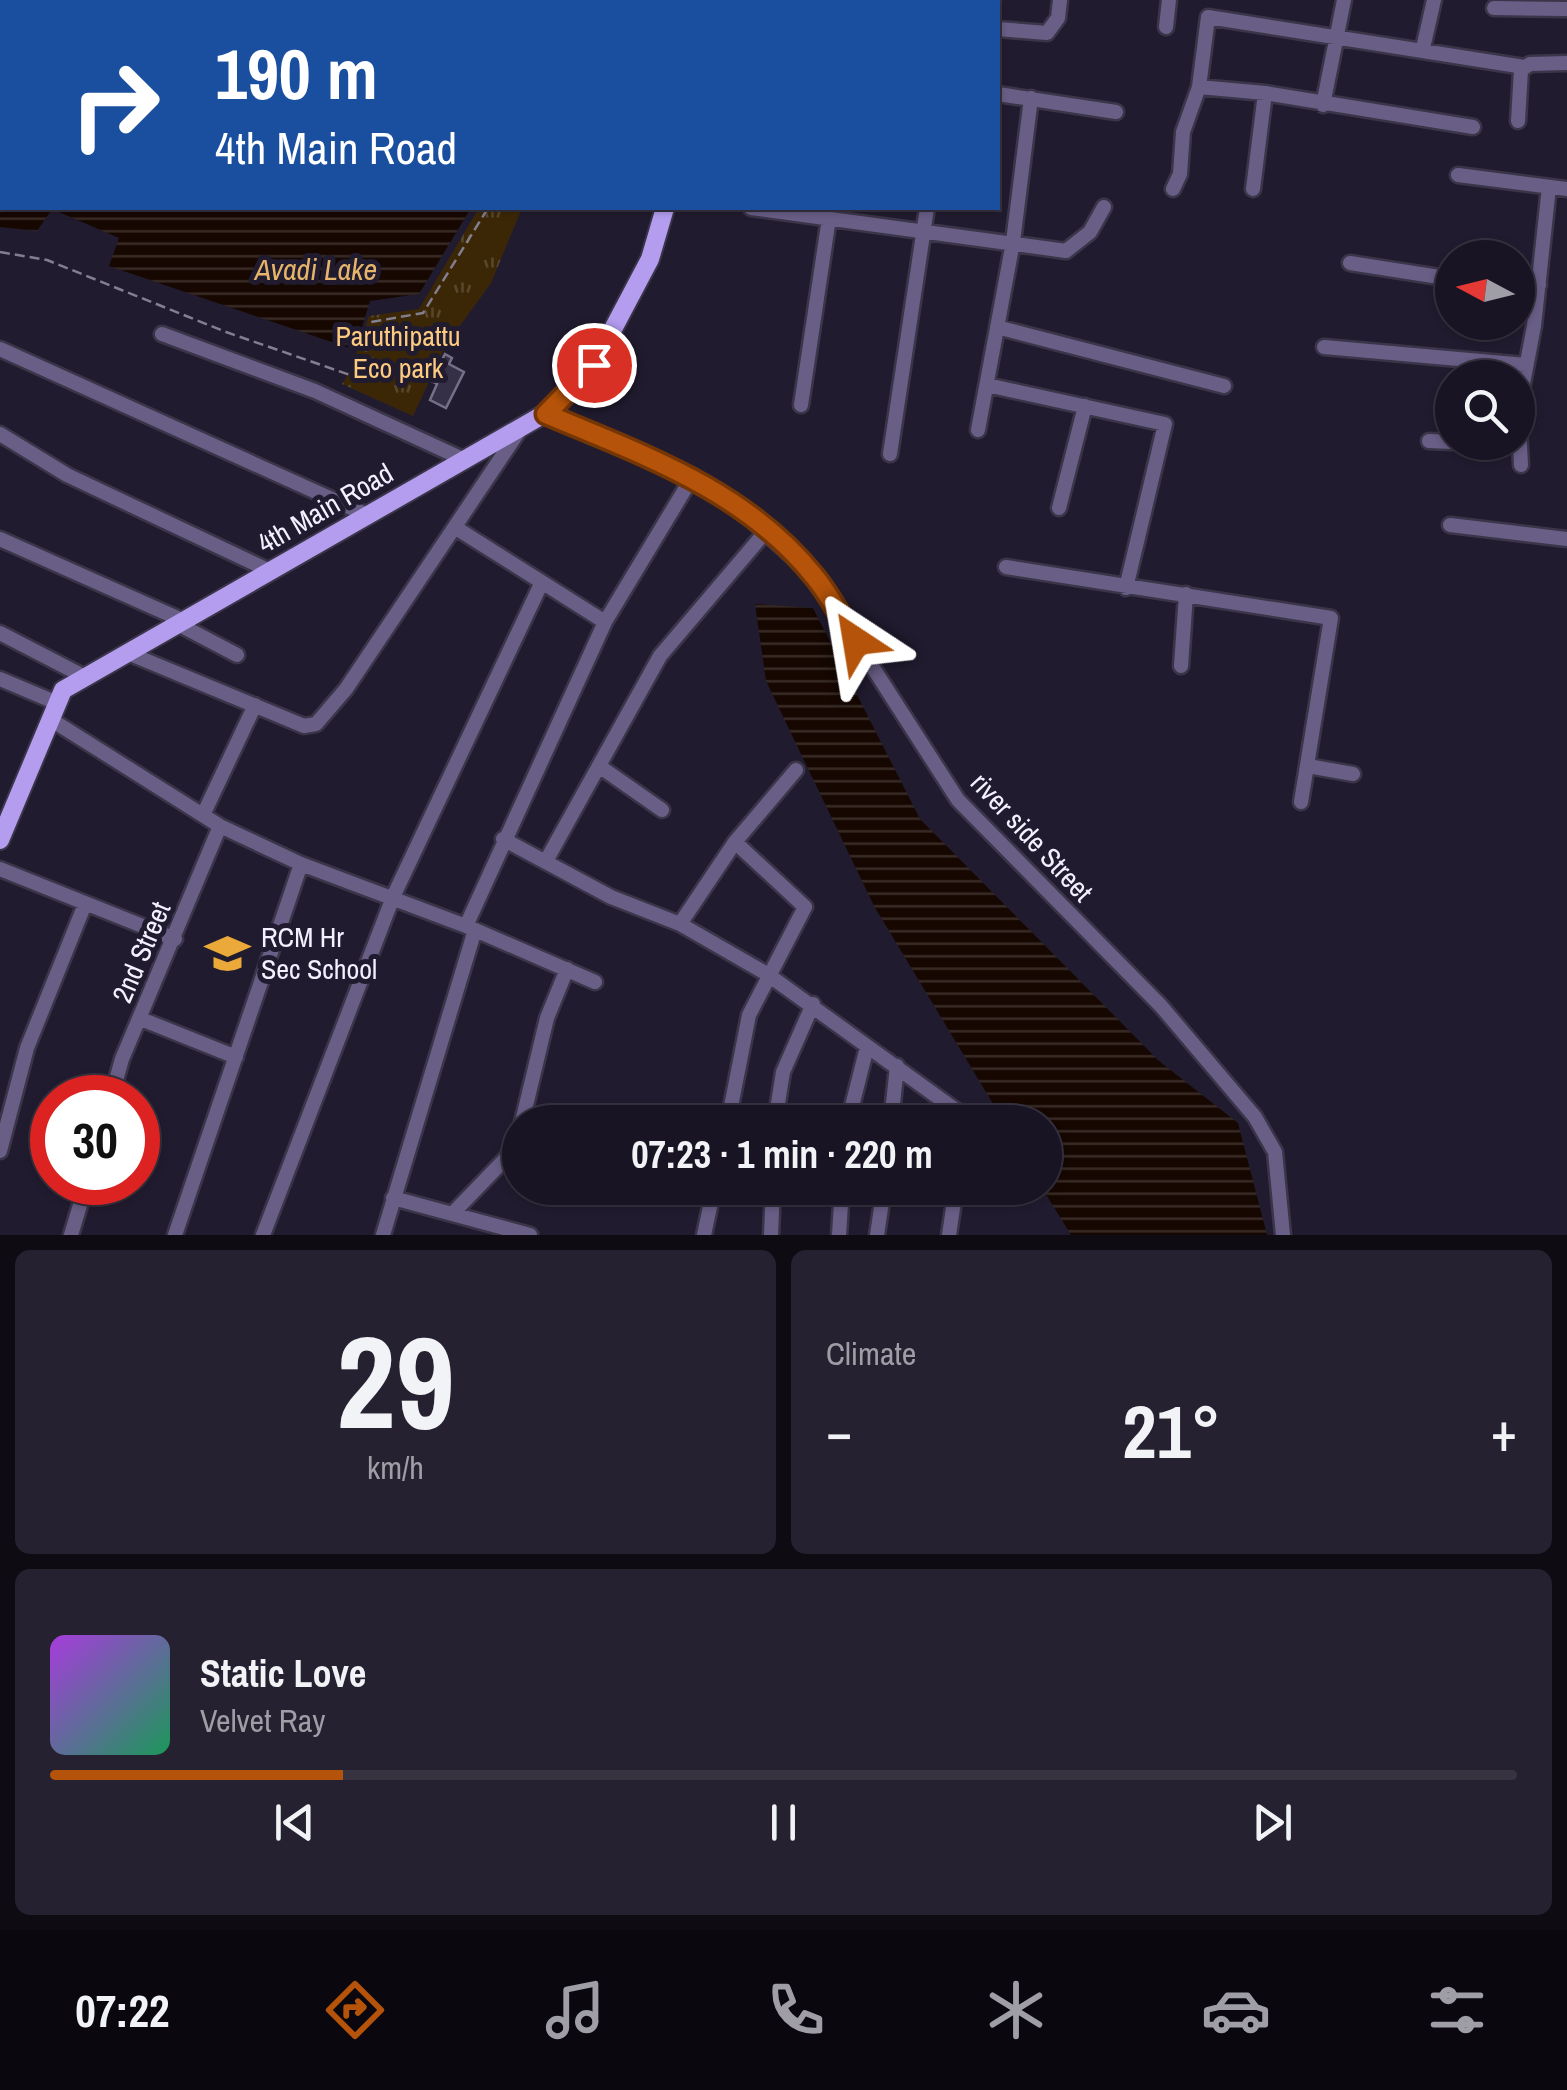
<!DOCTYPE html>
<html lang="en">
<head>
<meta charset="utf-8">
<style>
  :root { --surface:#191423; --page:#262130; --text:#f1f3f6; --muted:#9f9ea6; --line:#373341; --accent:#b45309 }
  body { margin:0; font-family:"Archivo Narrow",sans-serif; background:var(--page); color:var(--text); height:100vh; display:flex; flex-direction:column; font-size:38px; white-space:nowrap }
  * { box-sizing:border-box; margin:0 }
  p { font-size:32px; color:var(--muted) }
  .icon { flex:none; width:55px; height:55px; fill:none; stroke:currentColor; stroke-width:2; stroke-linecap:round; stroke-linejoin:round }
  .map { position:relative; height:1235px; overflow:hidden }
  .side { display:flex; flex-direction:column; gap:15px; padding:15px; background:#0e0b13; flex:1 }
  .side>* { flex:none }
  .top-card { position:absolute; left:0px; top:0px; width:1000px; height:210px; box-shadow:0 2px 8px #0004,0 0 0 2px var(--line); background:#1a4fa0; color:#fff; overflow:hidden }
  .needle { width:65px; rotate:277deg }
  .tools { position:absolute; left:1435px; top:240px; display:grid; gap:20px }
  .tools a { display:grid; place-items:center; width:100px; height:100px; border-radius:50%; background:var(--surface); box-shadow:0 2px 8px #0004,0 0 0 2px var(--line); font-size:50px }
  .speed { position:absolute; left:30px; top:1075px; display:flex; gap:20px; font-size:50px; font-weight:700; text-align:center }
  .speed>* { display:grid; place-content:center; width:130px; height:130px; border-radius:50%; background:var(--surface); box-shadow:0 2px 8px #0004,0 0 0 2px var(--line); line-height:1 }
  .speed .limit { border:15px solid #d22; background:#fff; color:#111 }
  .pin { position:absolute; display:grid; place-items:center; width:85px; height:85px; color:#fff; margin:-42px; border:5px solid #fff; border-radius:50%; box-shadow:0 2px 10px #0007 }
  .me { position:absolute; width:110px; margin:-55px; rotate:327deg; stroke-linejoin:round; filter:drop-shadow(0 0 8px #0008) }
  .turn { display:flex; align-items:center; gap:35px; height:210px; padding:0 50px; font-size:45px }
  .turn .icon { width:130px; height:130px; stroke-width:2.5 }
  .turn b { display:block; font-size:70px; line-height:85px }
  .big { font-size:75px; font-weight:800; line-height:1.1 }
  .side .card { flex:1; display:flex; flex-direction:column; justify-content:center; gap:15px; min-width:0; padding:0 35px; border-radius:15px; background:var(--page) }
  .side .dial { align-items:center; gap:0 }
  .dial b { font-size:130px; line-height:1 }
  .song { display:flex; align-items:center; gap:30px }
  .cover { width:120px; height:120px; border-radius:15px; background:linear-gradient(135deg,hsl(280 70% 55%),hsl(150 70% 35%)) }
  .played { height:10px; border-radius:5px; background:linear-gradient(90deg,var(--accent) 20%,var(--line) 20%) }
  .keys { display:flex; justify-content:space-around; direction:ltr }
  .heat { display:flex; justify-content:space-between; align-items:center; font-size:55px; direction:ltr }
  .side .tiles { flex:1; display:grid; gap:15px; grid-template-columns:1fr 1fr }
  .card:last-child { grid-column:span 2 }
  .trip { position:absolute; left:502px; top:1105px; width:560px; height:100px; border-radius:50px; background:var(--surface); box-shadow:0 2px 8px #0004,0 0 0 2px var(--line); font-weight:800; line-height:100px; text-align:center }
  .menu { display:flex; height:160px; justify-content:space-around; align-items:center; background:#0a080e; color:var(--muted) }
  .menu .icon { width:70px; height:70px }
  .menu .active { color:var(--accent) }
  .menu b { font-size:45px; color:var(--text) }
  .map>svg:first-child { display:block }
  .park { fill:url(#park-tufts) }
  .water { fill:url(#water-rules) }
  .building { fill:#363046; stroke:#757088; stroke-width:2.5 }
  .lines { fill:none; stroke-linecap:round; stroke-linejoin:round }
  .minor-casing { stroke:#3a3548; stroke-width:19 }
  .major-casing { stroke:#3a3548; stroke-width:22 }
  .path { stroke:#837e90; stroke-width:2.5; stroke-dasharray:10 5; stroke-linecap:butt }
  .minor { stroke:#695e86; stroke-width:14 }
  .major { stroke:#b49def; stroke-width:18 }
  .route-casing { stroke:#753606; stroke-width:25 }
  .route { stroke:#b45309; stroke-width:18 }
  .labels { text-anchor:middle; stroke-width:10; stroke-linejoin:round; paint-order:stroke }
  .park-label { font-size:28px; fill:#fdcb80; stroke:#211b2f }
  .street-label { font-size:28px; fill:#f3f0ff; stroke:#211b2f }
  .poi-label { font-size:28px; fill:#f3f0ff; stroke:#211b2f; text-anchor:start }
  .water-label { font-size:30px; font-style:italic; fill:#e6b56a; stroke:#211b2f }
</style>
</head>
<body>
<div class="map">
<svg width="1567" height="1235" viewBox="0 0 1567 1235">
  <defs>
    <pattern id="park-tufts" width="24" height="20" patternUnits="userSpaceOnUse" patternTransform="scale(2.5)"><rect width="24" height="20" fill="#3b2706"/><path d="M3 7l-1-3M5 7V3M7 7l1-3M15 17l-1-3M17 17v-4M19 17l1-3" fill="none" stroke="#58472b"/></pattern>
    <pattern id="water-rules" width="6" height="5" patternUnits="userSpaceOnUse" patternTransform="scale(2.5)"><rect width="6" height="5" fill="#160700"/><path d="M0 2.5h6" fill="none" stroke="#382b26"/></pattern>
  </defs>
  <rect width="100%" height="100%" fill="#211b2f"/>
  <path class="park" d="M479,208H522L491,283L446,345L413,416L342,384L350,372L369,316L419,309Z"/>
  <path class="water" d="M0,0H559L2,2V208H471L419,294L370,301L355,350L109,266L119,238L52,209L37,231L0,227Z
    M755,604L813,608L920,819L1159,1061L1238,1123L1267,1235H1071L1042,1188L1045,1122H1004L874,906L766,681Z"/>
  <path class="building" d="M445,354L452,358L449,364L464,372L446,408L430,400L437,384L431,381Z"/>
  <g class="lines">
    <defs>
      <path id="minor" d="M954,0V2
        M777,2V0
        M862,2V0
        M1494,8L1567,9
        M1166,27L1169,0
        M998,29L1047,33L1058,18L1060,0
        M1423,48L1434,0
        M1199,87L1208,17L1524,67
        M998,94L1116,112
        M1323,105L1344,0
        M1518,121L1521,70L1530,64L1567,63
        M1458,175L1567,189
        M1173,189L1180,174L1183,132L1199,87L1265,93L1473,127
        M1253,189L1265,93
        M751,208L1066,251L1090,232L1104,207
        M1350,263L1452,279
        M1518,283L1539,285
        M997,327L1224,386
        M162,334L315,391L465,460
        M1324,347L1526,365
        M0,349L367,515
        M987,385L1165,424L1126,588
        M801,405L829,218
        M546,413L693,476L724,495L814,576L958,800L1161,1006L1255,1117L1275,1152L1283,1235
        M978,430L1013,242L1031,98
        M0,434L67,475L270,571
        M1429,441L1452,442
        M1459,442H1510
        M890,454L927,208
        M1521,465L1518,410L1534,326L1549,187
        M1059,508L1085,406
        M1450,525L1567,539
        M456,528L605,622
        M0,539L184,621
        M1006,567L1331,618L1301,802
        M178,624L237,655
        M0,633L85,677
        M128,653L304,726L316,724L346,689L521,428
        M1181,666L1186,594
        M0,679L57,703
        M50,719L220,826L301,864L466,926L595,982
        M599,766L662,810
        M1308,766L1353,774
        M203,815L255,705
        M503,839L611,897L680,924L767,974L964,1116L967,1122
        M546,861L660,656L767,530
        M0,869L175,939
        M680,924L735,842L796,770
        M466,926L605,622L693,476
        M141,1019L236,1057
        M111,1098L122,1059L220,826
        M522,1122L547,1018L567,969
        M728,1122L749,1015L805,907L735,842
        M775,1122L783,1072L813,1004
        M848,1122L867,1047
        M891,1122L897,1066
        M0,1151L27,1048L85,904
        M393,1198L530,1235
        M454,1212L507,1157L520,1128
        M71,1235L87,1182
        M175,1235L301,864
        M263,1235L393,897L542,582
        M383,1235L474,933
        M704,1235L714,1188
        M771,1235L773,1188
        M839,1235L842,1188
        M877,1235L884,1188
        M949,1235L956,1188"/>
      <path id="major" d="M717,2L718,0
        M0,840L63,690L546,413L594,365L650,259L665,208"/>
    </defs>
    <use href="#minor" class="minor-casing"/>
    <use href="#major" class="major-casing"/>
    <path class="path" d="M582,2V0
      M668,2L669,0
      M0,252L47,260L226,332L353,376L362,370L371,322L423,313L488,208"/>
    <use href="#minor" class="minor"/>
    <use href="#major" class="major"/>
  </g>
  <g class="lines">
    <defs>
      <path id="route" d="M594,365L546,414C643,455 745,490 814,576C830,595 842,620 856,641"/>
    </defs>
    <use href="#route" class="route-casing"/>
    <use href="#route" class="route"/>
  </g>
  <defs>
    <symbol id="school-bare" viewBox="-9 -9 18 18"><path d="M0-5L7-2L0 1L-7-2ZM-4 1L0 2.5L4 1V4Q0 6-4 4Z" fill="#eba939" stroke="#211b2f" stroke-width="2.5" paint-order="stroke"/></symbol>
  </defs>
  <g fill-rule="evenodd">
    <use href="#school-bare" x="196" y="922" width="63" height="63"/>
  </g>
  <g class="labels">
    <g class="park-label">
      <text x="398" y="346">Paruthipattu<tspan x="398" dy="32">Eco park</tspan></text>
    </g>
    <g class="street-label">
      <text transform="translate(325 508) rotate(-30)" y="10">4th Main Road</text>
      <text transform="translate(1032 837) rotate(47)" y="10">river side Street</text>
      <text transform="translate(141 952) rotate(-67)" y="10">2nd Street</text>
    </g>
    <g class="poi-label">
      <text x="261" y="947">RCM Hr<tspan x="261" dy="32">Sec School</tspan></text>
    </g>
    <g class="water-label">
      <text x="316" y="280">Avadi Lake</text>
    </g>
  </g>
</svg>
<div class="tools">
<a><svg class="needle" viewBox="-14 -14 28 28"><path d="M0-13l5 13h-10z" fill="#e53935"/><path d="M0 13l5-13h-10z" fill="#9f9ea6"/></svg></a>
<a><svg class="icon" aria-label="search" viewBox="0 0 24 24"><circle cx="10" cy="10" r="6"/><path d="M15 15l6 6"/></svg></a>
</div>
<div class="speed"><div class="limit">30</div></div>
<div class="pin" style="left:594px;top:365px;background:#d93025"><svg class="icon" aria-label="arrive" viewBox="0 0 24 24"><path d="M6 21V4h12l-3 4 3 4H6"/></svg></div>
<svg class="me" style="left:856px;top:641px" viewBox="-20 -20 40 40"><path d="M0-17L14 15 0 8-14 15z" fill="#b45309" stroke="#fff" stroke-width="4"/></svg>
<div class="trip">07:23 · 1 min · 220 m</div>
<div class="top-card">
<div class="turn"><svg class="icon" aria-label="right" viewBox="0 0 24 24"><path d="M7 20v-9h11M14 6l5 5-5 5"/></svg><div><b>190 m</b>4th Main Road</div></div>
</div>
</div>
<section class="side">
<div class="tiles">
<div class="card dial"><b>29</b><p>km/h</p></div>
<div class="card"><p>Climate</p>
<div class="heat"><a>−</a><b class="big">21°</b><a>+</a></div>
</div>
<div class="card">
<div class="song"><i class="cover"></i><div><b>Static Love</b><p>Velvet Ray</p></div></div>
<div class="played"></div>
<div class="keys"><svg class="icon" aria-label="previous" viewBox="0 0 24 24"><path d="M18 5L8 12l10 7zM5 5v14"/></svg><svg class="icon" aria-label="pause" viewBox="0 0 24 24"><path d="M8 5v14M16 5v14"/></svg><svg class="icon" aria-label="next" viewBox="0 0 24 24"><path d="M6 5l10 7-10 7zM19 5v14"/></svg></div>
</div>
</div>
</section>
<nav class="menu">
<b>07:22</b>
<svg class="icon active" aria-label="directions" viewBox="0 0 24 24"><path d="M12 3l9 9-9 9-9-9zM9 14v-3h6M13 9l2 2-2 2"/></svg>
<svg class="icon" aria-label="music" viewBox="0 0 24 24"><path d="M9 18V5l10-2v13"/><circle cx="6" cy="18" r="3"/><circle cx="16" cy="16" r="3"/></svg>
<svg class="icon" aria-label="phone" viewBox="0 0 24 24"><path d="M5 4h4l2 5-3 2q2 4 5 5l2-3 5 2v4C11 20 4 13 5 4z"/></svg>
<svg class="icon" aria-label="climate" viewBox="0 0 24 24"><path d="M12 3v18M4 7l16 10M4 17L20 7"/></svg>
<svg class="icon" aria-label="car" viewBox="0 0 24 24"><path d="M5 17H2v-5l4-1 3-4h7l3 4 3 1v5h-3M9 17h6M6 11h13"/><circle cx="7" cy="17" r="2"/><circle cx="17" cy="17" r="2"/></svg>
<svg class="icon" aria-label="filters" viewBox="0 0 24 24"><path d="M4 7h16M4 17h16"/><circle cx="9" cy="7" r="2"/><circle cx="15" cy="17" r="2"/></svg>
</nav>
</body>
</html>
